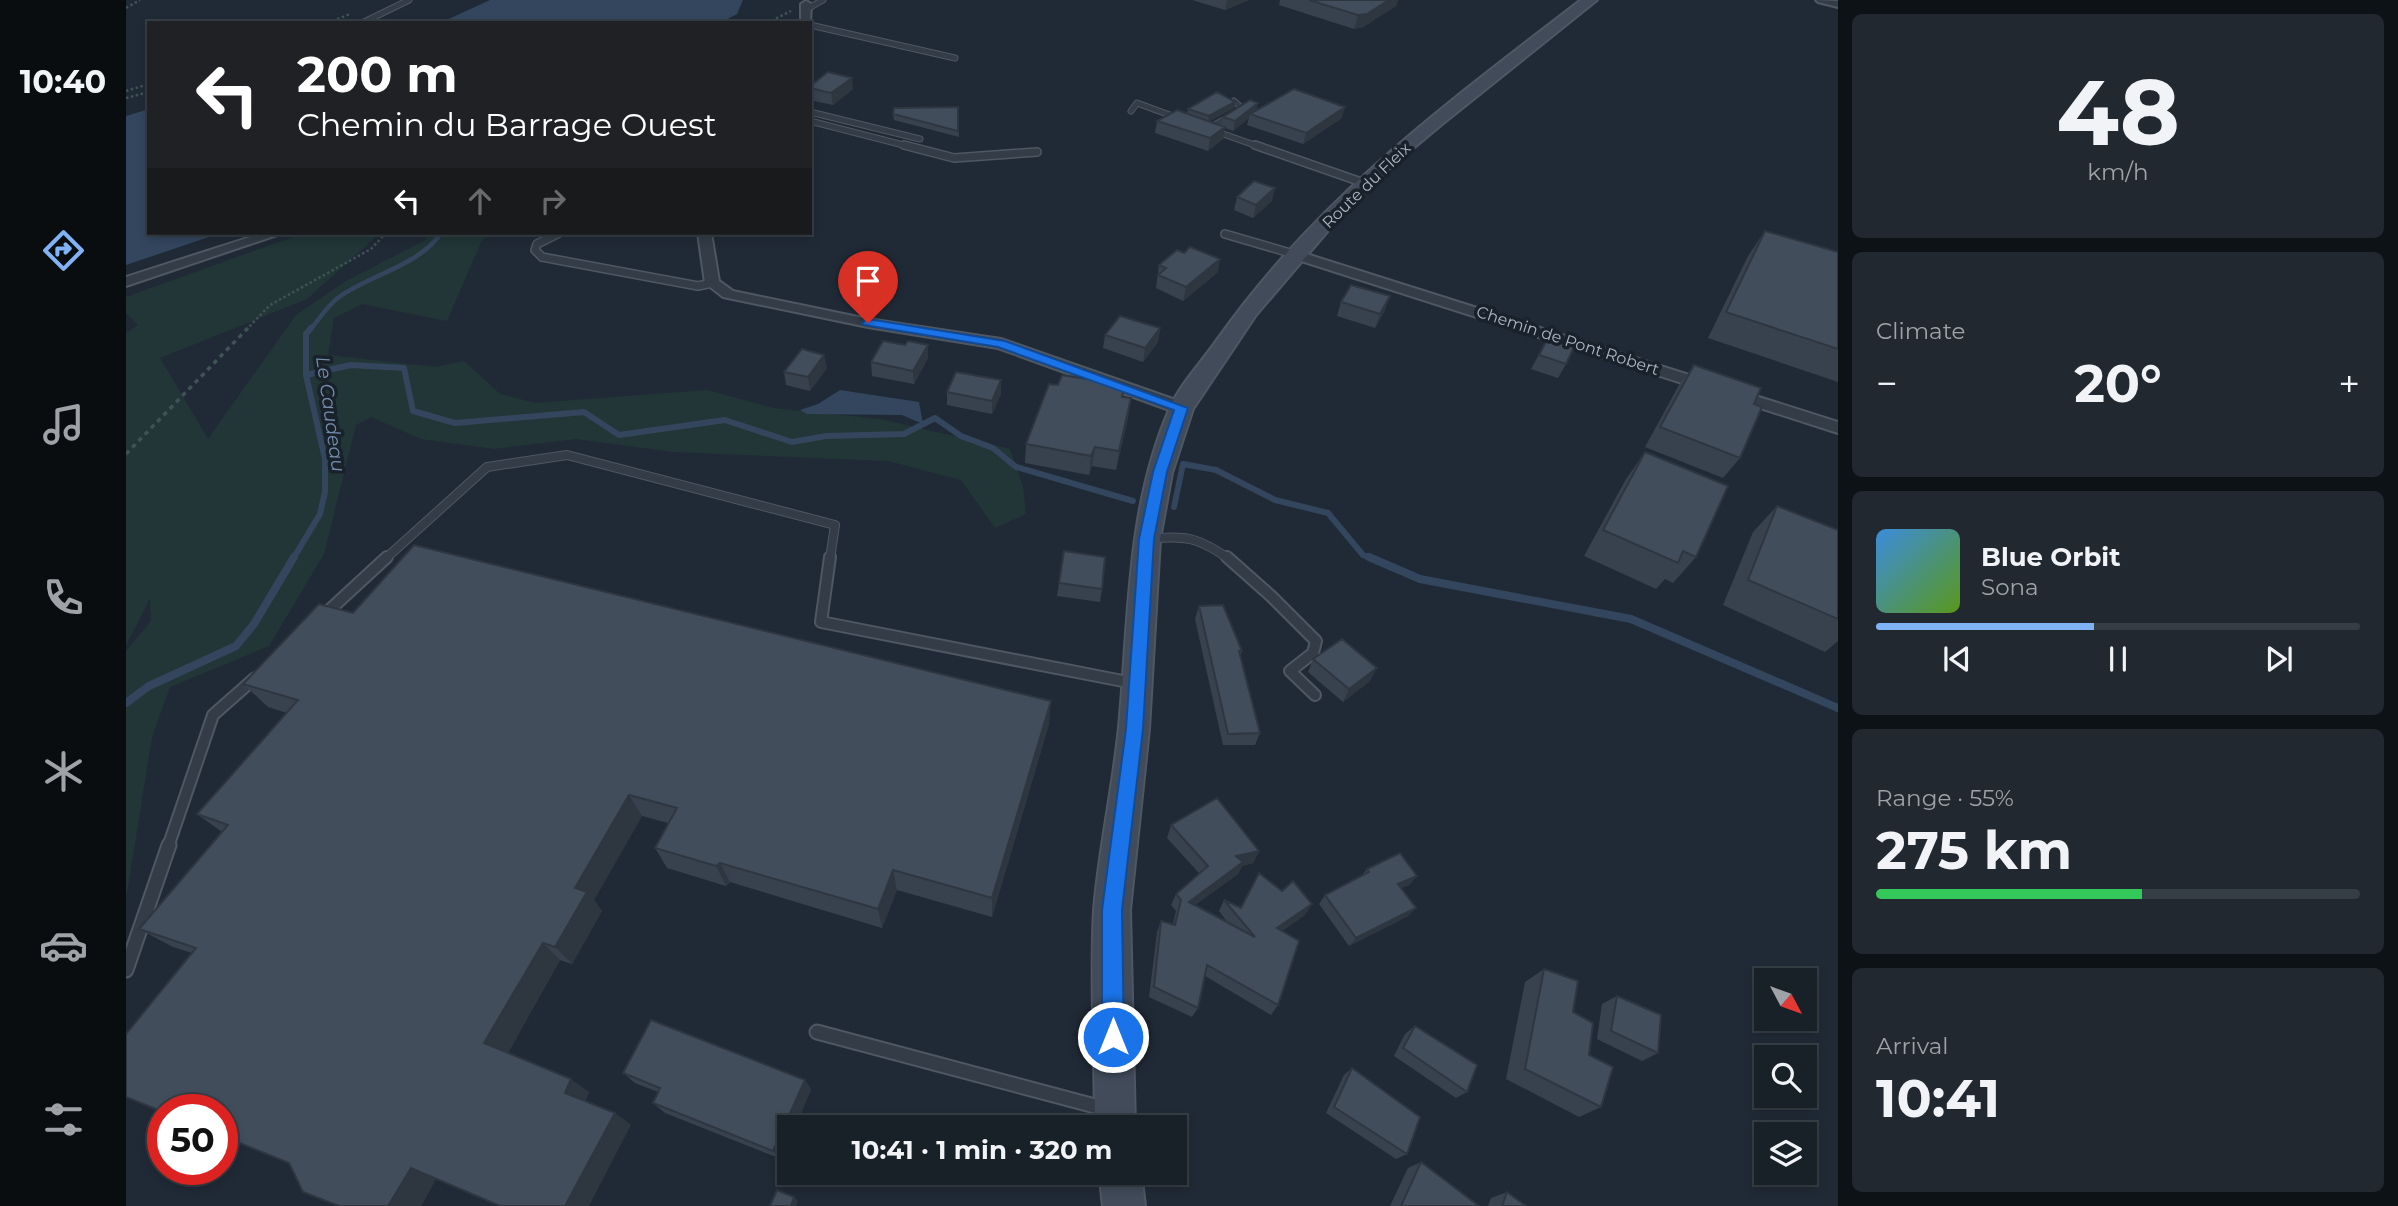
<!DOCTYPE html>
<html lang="en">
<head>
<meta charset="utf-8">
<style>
  :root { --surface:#182028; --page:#212830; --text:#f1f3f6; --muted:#9fa3a8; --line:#363e45; --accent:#80b2f6 }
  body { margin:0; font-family:Montserrat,sans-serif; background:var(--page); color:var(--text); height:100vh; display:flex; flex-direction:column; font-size:26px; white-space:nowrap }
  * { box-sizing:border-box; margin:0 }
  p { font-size:23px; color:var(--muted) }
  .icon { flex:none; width:38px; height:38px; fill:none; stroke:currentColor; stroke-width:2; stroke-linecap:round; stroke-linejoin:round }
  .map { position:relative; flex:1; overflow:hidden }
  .drawer { display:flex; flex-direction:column; gap:14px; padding:14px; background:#0d1216; width:560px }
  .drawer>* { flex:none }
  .guide { position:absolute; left:21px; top:21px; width:665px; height:214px; border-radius:0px; box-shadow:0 4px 10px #0003,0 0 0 2px var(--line); background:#202124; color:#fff; overflow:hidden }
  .needle { width:46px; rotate:131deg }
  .buttons { position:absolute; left:1628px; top:968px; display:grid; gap:14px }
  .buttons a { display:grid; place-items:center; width:63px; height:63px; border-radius:0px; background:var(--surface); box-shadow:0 4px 10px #0003,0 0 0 2px var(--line); font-size:35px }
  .speed { position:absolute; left:21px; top:1094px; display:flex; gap:14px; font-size:35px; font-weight:700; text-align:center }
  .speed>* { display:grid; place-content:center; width:91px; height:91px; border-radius:50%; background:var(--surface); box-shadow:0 4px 10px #0003,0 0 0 2px var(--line); line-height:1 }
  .speed .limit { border:10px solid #d22; background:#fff; color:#111 }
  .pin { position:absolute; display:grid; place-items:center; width:60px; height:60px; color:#fff; margin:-72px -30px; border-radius:50% 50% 50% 0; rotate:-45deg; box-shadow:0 0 7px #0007 }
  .pin .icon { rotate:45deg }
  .me { position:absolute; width:77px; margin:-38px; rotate:0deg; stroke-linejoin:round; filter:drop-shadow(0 0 5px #0008) }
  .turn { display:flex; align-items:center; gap:24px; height:147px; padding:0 35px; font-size:32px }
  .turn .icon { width:91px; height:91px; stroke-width:2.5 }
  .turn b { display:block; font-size:49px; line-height:60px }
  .lanes { display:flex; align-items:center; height:66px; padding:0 35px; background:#0003; justify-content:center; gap:35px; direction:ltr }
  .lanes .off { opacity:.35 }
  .big { font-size:52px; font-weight:700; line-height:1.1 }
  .drawer .card { flex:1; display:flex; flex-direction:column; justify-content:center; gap:10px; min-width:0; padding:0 24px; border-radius:10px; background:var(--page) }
  .drawer .dial { align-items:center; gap:0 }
  .dial b { font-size:91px; line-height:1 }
  .song { display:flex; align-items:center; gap:21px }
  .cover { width:84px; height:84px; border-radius:10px; background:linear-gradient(135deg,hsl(210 70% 55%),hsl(90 70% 35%)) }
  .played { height:7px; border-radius:4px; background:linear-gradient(90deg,var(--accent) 45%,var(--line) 45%) }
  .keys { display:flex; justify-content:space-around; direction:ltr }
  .heat { display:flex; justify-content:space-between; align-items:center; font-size:38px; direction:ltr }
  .charge { height:10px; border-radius:5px; background:linear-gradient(90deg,#34c759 55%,var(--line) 0) }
  .trip { position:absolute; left:651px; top:1115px; width:410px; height:70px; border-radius:0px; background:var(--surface); box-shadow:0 4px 10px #0003,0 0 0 2px var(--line); font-weight:700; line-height:70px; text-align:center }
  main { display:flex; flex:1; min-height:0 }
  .menu { display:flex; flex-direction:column; width:126px; justify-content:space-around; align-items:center; background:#0a0d10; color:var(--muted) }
  .menu .icon { width:49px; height:49px }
  .menu .selected { color:var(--accent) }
  .menu b { font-size:32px; color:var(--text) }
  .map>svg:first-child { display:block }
  .green { fill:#223637 }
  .water { fill:#33465e }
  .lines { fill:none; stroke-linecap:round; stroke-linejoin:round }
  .stream-far2 { stroke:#33465e; stroke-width:4.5 }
  .stream-far1 { stroke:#33465e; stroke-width:6 }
  .stream { stroke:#33465e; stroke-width:8 }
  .service-far4-casing { stroke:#4e5762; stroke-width:7 }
  .service-far3-casing { stroke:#4e5762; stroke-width:10 }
  .service-far2-casing { stroke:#4e5762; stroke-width:10 }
  .service-far1-casing { stroke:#4e5762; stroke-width:14 }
  .service-casing { stroke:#4e5762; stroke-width:17 }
  .minor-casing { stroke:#4e5762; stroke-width:4 }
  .secondary-casing { stroke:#4e5762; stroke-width:4 }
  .path-far1 { stroke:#3f5355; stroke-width:2.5; stroke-dasharray:2.5 2.5; stroke-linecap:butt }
  .path { stroke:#3f5355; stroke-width:3.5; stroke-dasharray:4.5 4.5; stroke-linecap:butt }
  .service-far4 { stroke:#333c47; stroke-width:5 }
  .service-far3 { stroke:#333c47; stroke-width:7 }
  .service-far2 { stroke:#333c47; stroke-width:8 }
  .service-far1 { stroke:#333c47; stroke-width:10 }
  .service { stroke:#333c47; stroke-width:13 }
  .minor { fill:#333c47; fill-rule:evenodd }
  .secondary { fill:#414b5a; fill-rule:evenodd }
  .wall { fill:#38424e }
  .shaded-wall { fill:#2e3640 }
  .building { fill:#414d5b; stroke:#2e3640; stroke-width:2 }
  .route { fill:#1a73e8; stroke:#114b97; stroke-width:2 }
  .labels { text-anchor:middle; stroke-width:7; stroke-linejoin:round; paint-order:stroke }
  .far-street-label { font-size:16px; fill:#adb7c4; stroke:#19212b }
  .water-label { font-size:19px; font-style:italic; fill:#758eac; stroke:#19212b }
</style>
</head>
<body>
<main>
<nav class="menu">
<b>10:40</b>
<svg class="icon selected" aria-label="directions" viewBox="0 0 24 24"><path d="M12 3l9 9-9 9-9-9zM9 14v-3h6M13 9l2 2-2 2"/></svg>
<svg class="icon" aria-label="music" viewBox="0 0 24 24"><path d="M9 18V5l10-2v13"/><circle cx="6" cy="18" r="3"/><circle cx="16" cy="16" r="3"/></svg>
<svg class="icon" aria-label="phone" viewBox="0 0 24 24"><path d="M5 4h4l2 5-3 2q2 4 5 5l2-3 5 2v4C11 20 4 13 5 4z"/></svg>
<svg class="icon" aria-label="climate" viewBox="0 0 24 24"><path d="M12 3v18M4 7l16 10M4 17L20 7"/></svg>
<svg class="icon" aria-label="car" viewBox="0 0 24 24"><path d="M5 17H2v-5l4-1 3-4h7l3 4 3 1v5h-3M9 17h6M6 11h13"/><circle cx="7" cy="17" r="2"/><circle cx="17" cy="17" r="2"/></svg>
<svg class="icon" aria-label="filters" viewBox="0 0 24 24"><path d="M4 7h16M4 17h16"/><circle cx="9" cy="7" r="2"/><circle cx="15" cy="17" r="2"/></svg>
</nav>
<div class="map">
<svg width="1712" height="1206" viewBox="0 0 1712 1206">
  <rect width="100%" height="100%" fill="#202a36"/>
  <path class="green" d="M178,233H254L181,299L34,358L82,439L170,315L220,281L300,240V233H365L355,242L321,321L236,304L208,318L202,355L309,367L338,361L374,394L409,403L581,390L647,408L754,419L884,449L897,486L900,514L869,528L835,480L762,461L548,452L450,439L368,449L295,439L245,417L230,425L198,554L143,646L44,687L26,737L0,899V651L25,621L24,599L0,645V333L12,325L0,313V297Z"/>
  <path class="water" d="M364,0H617L611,14L594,23H314Z
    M23,109V233H95L0,265V116Z
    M714,390L793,402L797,424L776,415L681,414L674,410L692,404Z"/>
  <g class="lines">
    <path class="stream-far2" d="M184,330C193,319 202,305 213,297C244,275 294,265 315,233"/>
    <path class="stream-far1" d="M180,375L225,365L278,368L287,411L329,423L458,412L493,435L599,420L666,442L700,436L778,434L809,418L835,436L867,448L890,467L1007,501
      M1048,507L1057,464L1090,470L1149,500L1202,513L1237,555L1247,559
      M167,559L194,514L199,492V459L180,375V334L185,328"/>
    <path class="stream" d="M1243,557L1294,579L1505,619L1712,708
      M0,703L23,686L110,646L128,624L168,557"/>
    <defs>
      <path id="service-far4" d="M681,9L697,0
        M236,23L283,0
        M684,25L829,58
        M1005,111L1011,103L1052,118
        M684,112L794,139
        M684,121L785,147
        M1083,128L1117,109L1108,101
        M1086,130L1134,147"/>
      <path id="service-far3" d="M778,145L828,158L911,152
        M1129,145L1238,183
        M433,233L411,244L409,250L416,257L572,286L586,283
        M1099,234L1171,255"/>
      <path id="service-far2" d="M1021,539C1059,535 1072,537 1103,559
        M259,559L361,467L441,455L709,525L704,559"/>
      <path id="service-far1" d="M704,557L695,622L1007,683
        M1101,557L1145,596L1190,641L1187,653L1164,671L1189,695
        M197,616L261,557
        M42,847L87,715L129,678"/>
      <path id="service" d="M0,970L43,845
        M691,1032L980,1109"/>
      <path id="minor" d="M1690,0L1712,1V7L1692,2Z
        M680,1L685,4L684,24L675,23V4Z
        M137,233H157L0,286V277Z
        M572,233H585L593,281L607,291L742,319L875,339L1061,404L1063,408L1055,413L1049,412L872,348L742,327L597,297L579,283Z
        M1171,251L1712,422V433L1166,258V252Z"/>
      <path id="secondary" d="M1455,0H1471L1315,125L1260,171L1212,219L1130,315L1067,409L1046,473L1034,539L1023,729L1004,910L1009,1127H969C969,1055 964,981 968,910C973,849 987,788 993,727C1003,621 1000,510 1043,410C1053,385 1076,362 1091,340C1192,197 1319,105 1455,0Z
        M973,1172H1015L1019,1206H977Z"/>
    </defs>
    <use href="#service-far4" class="service-far4-casing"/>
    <use href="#service-far3" class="service-far3-casing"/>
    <use href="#service-far2" class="service-far2-casing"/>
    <use href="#service-far1" class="service-far1-casing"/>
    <use href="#service" class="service-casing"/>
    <use href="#minor" class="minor-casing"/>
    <use href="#secondary" class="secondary-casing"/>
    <path class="path-far1" d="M0,8L14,0
      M202,23L224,14
      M641,23L665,11
      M0,91L23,84
      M0,98L23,92
      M120,330L144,305L245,249L260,233"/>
    <path class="path" d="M0,454L122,328"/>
    <use href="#service-far4" class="service-far4"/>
    <use href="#service-far3" class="service-far3"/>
    <use href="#service-far2" class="service-far2"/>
    <use href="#service-far1" class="service-far1"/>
    <use href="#service" class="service"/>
    <use href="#minor" class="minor"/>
    <use href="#secondary" class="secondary"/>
  </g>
  <path class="wall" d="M1066,0H1123L1099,10Z
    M1154,0H1272L1270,6L1237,27L1228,29L1153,5Z
    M684,86L727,89L707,105L684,100Z
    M832,107L833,137L768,120L767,114Z
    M1108,108L1084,121L1096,125L1097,117L1131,110L1216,118L1177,144L1121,125L1123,118L1107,131L1099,128L1097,139L1082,151L1029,133L1031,121L1061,114L1062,109Z
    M1111,197L1146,201L1127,218L1108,210Z
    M1639,231L1712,252V382L1582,338L1622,256Z
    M1033,265L1092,272L1057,301L1030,288Z
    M1215,302L1259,310L1249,328L1211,316Z
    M1034,328L1032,342L1017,362L977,348L979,335Z
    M1422,338L1440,364L1432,378L1405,369Z
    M802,358L788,384L746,376L745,362Z
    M1568,365L1628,404L1614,458L1597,478L1519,447L1553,385Z
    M701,368L684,391L660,385L658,372Z
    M875,380V394L866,414L821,405V392Z
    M997,397L1002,418L990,470L966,466L963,475L899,463L900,444Z
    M1519,452L1570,557L1547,583L1539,579L1530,589L1458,556L1500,479Z
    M1651,506L1712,530V641L1699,652L1597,605L1627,532Z
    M933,583L976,589L974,602L931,596Z
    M1073,606L1116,651L1114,657L1134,733L1129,745H1097L1069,619Z
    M227,613L923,724L866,917L771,890L756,928L604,882L600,886L541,868L529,848L542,823L516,816L468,900L476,911L446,964L434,960L382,1053L463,1092L459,1101L489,1113L505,1125L310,1179L295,1206L66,953L47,947L13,929L96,832L71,814L161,713L142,707L117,684Z
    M1187,659L1244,681L1217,702L1182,672Z
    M1045,825L1133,851L1127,863L1116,866L1112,874L1069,905L1102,923L1093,911L1098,900L1115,907L1179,915L1156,931L1152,1005L1145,1015L1079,976L1072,1008L1066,1017L1023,997L1031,932L1035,921L1047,924L1050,911L1045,905L1050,894L1073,873L1041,838Z
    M1241,869L1291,876L1283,885L1275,888L1282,916L1223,946L1193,904L1199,895L1234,877Z
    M1418,969L1447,1012L1463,1055L1475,1107L1453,1117L1380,1079L1399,982Z
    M1491,996L1532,1053L1516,1061L1471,1039L1476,1004Z
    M1289,1026L1341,1092L1330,1098L1268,1056L1279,1034Z
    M1226,1068L1281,1154L1270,1159L1200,1113L1218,1075Z
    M497,1073L679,1080L685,1090L669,1127H663L655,1159L539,1113L527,1103L532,1092L509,1083Z
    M1295,1162L1353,1206H1264L1282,1168Z
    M1381,1192L1400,1206H1362L1365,1198Z"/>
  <path class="shaded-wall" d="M1101,0H1123L1099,10Z
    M1263,0H1272L1270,6L1237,27L1228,29L1232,15Z
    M726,78L727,89L707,105L705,93Z
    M1109,102L1108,108L1082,122L1083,116Z
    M1132,103L1130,113L1124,114L1123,118L1107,131L1109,121Z
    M1219,107L1216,118L1177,144L1180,133Z
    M1099,127L1097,139L1082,151L1084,138Z
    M1149,188L1146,201L1127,218L1130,205Z
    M1094,259L1092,272L1057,301L1060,287Z
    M1264,296L1259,310L1249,328L1254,314Z
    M1034,328L1032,342L1017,362L1019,348Z
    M802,345V358L788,384L787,371Z
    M698,355L701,368L684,391L682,377Z
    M875,380V394L866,414V401Z
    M1005,398L1002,418L990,470L993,451Z
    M969,447L966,466L963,475L965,456Z
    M1251,668L1244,681L1217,702L1223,689Z
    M925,701L923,724L866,917V898Z
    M503,795L516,816L468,900L476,911L446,964L429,947L449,888Z
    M1133,851L1127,863L1116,866L1112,874L1058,913L1063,902L1110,856Z
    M594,863L604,882L600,886L590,866Z
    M767,870L771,890L756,928L752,909Z
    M1291,876L1283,885L1265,893L1272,884Z
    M1186,904L1179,915L1144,939L1151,928Z
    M1290,908L1282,916L1223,946L1230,938Z
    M417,943L434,960L379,1058L358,1043Z
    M445,1079L463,1092L458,1105L439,1093Z
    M679,1080L685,1090L669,1127H663V1140L655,1159L647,1151Z
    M489,1113L505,1125L463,1206H439Z
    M285,1168L311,1177L295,1206H262Z
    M668,1197L672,1201L670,1206H665Z"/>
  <path class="building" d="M1183,0H1263L1241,14L1232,15Z
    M702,72L726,78L705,93L684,88V86Z
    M1168,89L1219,107L1180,133L1124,114Z
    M1091,92L1109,102L1083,116L1062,109Z
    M1124,100L1132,103L1109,121L1097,117Z
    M832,107V131L767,114L768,108Z
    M1051,110L1099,127L1084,138L1031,121Z
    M1128,181L1149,188L1130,205L1111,197Z
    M1639,231L1712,252V349L1600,312Z
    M1064,247L1094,259L1060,287L1032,275L1040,268L1033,265L1051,250L1058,253Z
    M1225,285L1264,296L1254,314L1215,302Z
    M994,316L1034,328L1019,348L979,335Z
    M1422,338L1448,347L1440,364L1413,355Z
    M757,341L779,345L782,341L802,345L787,371L745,362Z
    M676,349L698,355L682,377L658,372Z
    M1568,365L1635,388L1628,404L1636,407L1614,458L1534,427Z
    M830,372L875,380L866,401L821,392Z
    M936,375L999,385L996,397L1005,398L993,451L969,447L965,456L900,444L923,384L932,385Z
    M1519,452L1602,486L1570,557L1557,551L1552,563L1477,530Z
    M1651,506L1712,530V619L1622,580Z
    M288,545L925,701L866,898L767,870L752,909L594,863L590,866L529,848L551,808L503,795L449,888L461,892L429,947L417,943L358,1043L445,1079L439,1093L489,1113L439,1206H374L285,1168L262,1206H213L177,1192L163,1163L96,1136V1110H37V1112L0,1097V1034L70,948L13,929L102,825L71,814L172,700L117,684L193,604L227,613Z
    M938,551L979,557L976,589L933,583Z
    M1097,605L1116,651H1113L1134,733L1102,734L1073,606Z
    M1216,639L1251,668L1223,689L1187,659Z
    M1091,798L1133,851L1110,856L1117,862L1063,902L1129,937L1098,900L1115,908L1133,873L1156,891L1167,881L1186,904L1151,928L1173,941L1152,1005L1081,965L1072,1008L1028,987L1035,921L1049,925L1055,900L1050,894L1082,866L1045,825Z
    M1274,853L1291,876L1272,884L1290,908L1230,938L1199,895L1243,872L1241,869Z
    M1418,969L1452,981L1447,1012L1467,1023L1463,1055L1487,1067L1475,1107L1399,1069Z
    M1491,996L1535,1015L1532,1053L1485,1031Z
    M525,1020L679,1080L647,1151L527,1103L534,1088L497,1073Z
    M1289,1026L1351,1065L1341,1092L1277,1048Z
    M1226,1068L1294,1117L1281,1154L1208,1107Z
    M1295,1162L1353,1206H1275Z
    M651,1190L668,1197L665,1206H644Z
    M1381,1192L1400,1206H1376Z"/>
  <path class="route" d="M742,319L879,341L1062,408L1041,472L1028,539L1017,729L996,910L998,1037L995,1045L987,1048L979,1045L976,1037V910L1000,729L1013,539L1027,472L1048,410L872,347L738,325L736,323Z"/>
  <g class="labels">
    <g class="far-street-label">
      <text transform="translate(1240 185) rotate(-44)" y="6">Route du Fleix</text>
      <text transform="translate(1442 340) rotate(18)" y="6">Chemin de Pont Robert</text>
    </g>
    <g class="water-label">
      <text transform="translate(205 414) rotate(82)" y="7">Le Caudeau</text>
    </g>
  </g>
</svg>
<div class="buttons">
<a><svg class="needle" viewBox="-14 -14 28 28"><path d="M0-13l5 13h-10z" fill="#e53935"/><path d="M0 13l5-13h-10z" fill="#9fa3a8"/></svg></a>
<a><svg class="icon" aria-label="search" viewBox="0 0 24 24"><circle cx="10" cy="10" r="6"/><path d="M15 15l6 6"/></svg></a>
<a><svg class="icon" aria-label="layers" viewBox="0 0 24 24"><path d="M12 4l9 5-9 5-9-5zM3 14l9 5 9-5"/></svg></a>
</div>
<div class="speed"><div class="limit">50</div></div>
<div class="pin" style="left:742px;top:323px;background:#d93025"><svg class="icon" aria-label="arrive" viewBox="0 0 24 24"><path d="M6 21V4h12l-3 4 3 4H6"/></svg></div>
<svg class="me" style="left:987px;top:1037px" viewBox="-20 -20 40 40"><circle r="17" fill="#1a73e8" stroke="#fff" stroke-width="3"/><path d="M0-11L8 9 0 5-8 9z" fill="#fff"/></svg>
<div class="trip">10:41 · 1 min · 320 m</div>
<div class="guide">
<div class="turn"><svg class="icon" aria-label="left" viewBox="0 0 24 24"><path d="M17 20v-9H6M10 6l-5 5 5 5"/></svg><div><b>200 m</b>Chemin du Barrage Ouest</div></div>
<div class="lanes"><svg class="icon" aria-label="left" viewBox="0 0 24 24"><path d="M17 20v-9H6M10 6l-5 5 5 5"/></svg><svg class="icon off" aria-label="ahead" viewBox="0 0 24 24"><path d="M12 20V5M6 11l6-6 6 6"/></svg><svg class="icon off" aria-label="right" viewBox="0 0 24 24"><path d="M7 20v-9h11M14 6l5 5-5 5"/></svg></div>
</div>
</div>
<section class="drawer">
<div class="card dial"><b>48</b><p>km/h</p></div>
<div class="card"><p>Climate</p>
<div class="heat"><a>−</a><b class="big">20°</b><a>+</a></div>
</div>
<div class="card">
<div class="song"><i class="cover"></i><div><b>Blue Orbit</b><p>Sona</p></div></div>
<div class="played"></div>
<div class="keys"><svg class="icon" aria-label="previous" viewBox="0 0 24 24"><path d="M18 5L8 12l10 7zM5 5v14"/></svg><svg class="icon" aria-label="pause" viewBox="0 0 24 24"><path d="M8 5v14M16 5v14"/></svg><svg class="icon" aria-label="next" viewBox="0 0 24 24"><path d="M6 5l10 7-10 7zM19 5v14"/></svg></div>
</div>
<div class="card"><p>Range · 55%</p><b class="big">275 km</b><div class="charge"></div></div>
<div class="card"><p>Arrival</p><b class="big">10:41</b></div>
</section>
</main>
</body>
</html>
